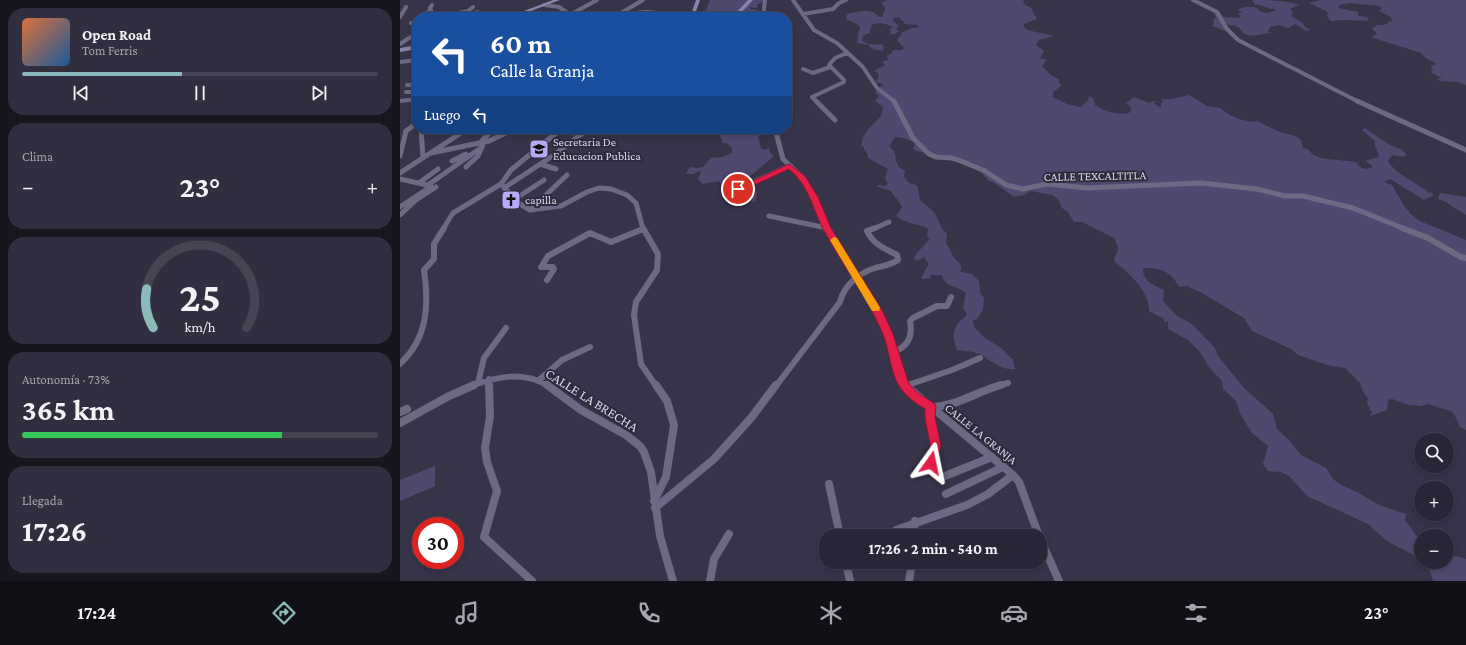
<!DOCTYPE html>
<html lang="es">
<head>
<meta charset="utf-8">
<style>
  :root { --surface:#292737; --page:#312f3f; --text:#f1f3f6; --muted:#a5a5ad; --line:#454452; --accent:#8bbbb9 }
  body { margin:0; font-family:"Crimson Pro",serif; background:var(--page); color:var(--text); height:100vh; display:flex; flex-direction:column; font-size:15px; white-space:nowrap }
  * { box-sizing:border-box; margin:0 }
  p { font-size:13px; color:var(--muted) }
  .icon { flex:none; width:22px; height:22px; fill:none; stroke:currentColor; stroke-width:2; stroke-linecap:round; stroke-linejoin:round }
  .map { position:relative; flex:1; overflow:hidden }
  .details { display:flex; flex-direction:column; gap:8px; padding:8px; background:#17151e; width:400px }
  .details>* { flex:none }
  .top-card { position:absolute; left:12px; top:12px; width:380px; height:122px; border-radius:16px; box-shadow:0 2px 6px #0003,0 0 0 1px var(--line); background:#1a4fa0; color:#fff; overflow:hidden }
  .tools { position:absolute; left:1014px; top:433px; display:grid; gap:8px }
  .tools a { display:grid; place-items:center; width:40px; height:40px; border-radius:50%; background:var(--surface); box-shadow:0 2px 6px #0003,0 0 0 1px var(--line); font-size:20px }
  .speed { position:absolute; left:12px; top:517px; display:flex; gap:8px; font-size:20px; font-weight:700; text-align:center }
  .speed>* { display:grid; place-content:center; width:52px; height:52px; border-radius:50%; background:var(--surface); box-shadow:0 2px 6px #0003,0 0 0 1px var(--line); line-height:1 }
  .speed .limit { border:6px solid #d22; background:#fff; color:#111 }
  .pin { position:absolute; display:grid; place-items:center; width:34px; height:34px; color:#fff; margin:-17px; border:2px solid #fff; border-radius:50%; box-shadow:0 1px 4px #0007 }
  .me { position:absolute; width:44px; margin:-22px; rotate:12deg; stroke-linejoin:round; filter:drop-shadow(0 0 3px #0008) }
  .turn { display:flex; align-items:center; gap:14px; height:84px; padding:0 12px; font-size:18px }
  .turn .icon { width:52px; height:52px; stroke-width:2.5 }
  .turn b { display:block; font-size:28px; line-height:34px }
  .then { display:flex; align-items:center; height:38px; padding:0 12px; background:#0003; gap:8px; font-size:15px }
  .big { font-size:30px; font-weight:700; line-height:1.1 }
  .details .tile { flex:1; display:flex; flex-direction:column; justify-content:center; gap:6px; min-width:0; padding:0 14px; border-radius:16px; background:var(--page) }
  .details .dial { align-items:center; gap:0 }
  .dial svg { height:104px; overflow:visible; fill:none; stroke:var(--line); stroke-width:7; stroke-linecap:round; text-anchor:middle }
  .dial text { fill:var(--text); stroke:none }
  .song { display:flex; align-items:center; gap:12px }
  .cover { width:48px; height:48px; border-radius:6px; background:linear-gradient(135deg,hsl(20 70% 55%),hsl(210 70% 35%)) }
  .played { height:4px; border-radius:2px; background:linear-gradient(90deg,var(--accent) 45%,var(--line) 45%) }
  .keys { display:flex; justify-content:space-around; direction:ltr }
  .heat { display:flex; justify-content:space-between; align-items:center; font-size:22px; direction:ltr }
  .charge { height:6px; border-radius:3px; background:linear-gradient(90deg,#34c759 73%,var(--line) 0) }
  .trip { position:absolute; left:419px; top:529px; width:228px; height:40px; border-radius:16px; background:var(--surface); box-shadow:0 2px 6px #0003,0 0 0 1px var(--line); font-weight:700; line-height:40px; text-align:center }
  .menu { display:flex; height:64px; justify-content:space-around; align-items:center; background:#101016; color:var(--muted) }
  .menu .icon { width:28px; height:28px }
  .menu .current { color:var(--accent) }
  .menu b { font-size:18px; color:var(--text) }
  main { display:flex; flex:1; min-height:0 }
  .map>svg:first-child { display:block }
  .green { fill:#4f496f }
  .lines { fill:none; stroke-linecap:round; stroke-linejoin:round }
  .street-far3 { stroke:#6c6983; stroke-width:4 }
  .street-far2 { stroke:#6c6983; stroke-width:5 }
  .street-far1 { stroke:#6c6983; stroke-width:6 }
  .street { stroke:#6c6983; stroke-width:8 }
  .secondary { fill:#8984ac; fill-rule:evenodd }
  .route { fill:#e11d48; stroke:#92132f }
  .slow { fill:#f59e0b }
  .labels { text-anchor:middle; stroke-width:4; stroke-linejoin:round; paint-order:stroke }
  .poi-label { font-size:12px; fill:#d9d8e5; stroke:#2d2a3e; text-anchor:start }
  .street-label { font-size:12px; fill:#d9d8e5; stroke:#2d2a3e }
  .near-street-label { font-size:14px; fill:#d9d8e5; stroke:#2d2a3e }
</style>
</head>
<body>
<main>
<section class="details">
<div class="tile">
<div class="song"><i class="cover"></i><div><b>Open Road</b><p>Tom Ferris</p></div></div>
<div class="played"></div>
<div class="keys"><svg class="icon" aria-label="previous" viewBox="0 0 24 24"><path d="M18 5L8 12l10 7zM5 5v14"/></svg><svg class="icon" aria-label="pause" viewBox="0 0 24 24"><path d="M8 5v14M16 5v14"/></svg><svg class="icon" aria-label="next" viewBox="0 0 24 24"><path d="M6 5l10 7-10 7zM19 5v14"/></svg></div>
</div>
<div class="tile"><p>Clima</p>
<div class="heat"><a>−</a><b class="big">23°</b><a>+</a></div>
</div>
<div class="tile dial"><svg viewBox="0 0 100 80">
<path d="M14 69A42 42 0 1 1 86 69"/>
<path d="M14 69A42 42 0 0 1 9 39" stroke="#8bbbb9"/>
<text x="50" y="56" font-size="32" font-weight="700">25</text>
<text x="50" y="72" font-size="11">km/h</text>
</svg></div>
<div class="tile"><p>Autonomía · 73%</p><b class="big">365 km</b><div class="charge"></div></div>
<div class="tile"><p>Llegada</p><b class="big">17:26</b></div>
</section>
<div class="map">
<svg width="1066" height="581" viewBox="0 0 1066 581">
  <rect width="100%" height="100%" fill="#373449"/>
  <path class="green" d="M310,0H366L357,5L358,7L356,8L349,7L351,9L358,10L359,14L357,17H298L306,16L307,14L304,11L306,10Z
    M487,0H623L625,5L631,8L637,19L624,24V27L627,30L654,36L639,40L636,45L644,51L640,58L647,60L642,66L651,75L660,80L658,81L661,86L653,92V97L667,104L681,107L688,100L689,96L694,99L695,105C706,112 719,116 731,112L730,106L726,103L734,97L749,103L754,101L757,102L753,103L761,108V103L763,102L761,99H772L789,95L807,106L820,108L828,114L839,119L851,122L857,121L880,132L895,136L901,140L903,148L909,150C916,163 943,158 958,163L957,164C961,169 967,170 973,167L970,164L965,161L979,157C978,151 974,146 975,141L962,130L965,128L988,144L1002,150L1007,155L1003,157L992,155L988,161C997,176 1016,181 1029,193L1032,192L1033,196L1024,200L990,179L984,182L992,185L1006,209L1009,211V213L1020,221L1066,240V430L1060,427L1054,414L1051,411L1027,404L1021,406L1009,405L992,399L988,400L987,410L970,416L972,411L969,410L970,408L967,404L968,398L963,392L960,383L945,368L931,366L898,355L891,349L852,331L844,318L802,293L787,286L780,287C776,284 776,280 772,277C766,270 751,266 743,269C743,282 754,285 764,290L763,301L777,316L792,324L815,348L818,356L844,388L873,414L877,429L889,440L901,455L926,468L933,479L941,485L957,492L979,505L1006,514L1005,520L1021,542V559L987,541L968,524L907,496L889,476L881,472L868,471L863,464L868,446L852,433L840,413L836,401L823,389L822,381L809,367L800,352L788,340L768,329V321L764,322V319L749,311C750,292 729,273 715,262L714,258L717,253L718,247L714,238L682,222H674L668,212L662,208L658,199L652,195L631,191L624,195L614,197L595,183L589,181L577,168L514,150L513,148L516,143L504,138L495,137L489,146L494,151L496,158L495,159L499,167L505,171L504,177L509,183L517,185L520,200L534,212L543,230L547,234L546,244C551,249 550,251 553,256C556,262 562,262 561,270L558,271L572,274L579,281L580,293L584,298L583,310L576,320H573L574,327L585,338L601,348L613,360L615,369C602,371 589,360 579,353L576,354L575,352L557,350C551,333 553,326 567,315L563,307L566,293C555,284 546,289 542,275H530L531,278L523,279L521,278L529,264L524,257L517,261L514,258C518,250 525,246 530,238L527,237L528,228C518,224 504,223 496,216L502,207C500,201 494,197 491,191L478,187V185L486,186L488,184L485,178L488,169L468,158L467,153L464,149V146L462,147C460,134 472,126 480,117L482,114L480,113H482L483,107L475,101L479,96L475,92L483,84L475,82L479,77L478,73L474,71L485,65L482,62L488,60L487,56L492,53L493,50H502L504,48L497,40L501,35V33L512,28L519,27L517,25L504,24V22L500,19V17L494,18L493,21L499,26L496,29L499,31L495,34H490L491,31L489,30L493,27C485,23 479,22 471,25L472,27L470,29V33L464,35L462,40C466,45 476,45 482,44L484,47L483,49L484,51C479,50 471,50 469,45L457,43L458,34L460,28L458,25L446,19L447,14C458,11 472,8 479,17H483L482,15L485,10V7L481,3Z
    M852,0C868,0 885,0 899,5L890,9L893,12L891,16L903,23L904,26L910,30L907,31L895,24L888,28L879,25L870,27L868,31L871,33C861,33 852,39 843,33C839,25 834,26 826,24V31L812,26L814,24L813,21L816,17L813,12L814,9L820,12L823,17L839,18L840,16L838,14L842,12L838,10C844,6 850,6 858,8V10C867,15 868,12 876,11L874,9C867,9 861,4 855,5Z
    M921,0H1066V85L1057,82L1040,81L1037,79L1042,78L1032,73L1031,70H1033L1031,66L1035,65V63L1027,59L1021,53L974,38L972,36L976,35L977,33L972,29L977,25H983L988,23V21L992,22L991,17L979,11L982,9L980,6L949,3L939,5V8L958,12V16L967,17L969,21L943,20L931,21L927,16L928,13L926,11L909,3Z
    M335,129H360L358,131L360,134L358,137L361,148L364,150L370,148L369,152L374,156L348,178L345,182L351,191L356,188L357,194L355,202H350L347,199L346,195L336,188L321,193L324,189L319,181L303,184L298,179L301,172L299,171L293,174H286L290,167L298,168L303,167L311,158L323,157L332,153V148L327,143H323L319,133Z
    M1040,193L1066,197V215L1044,201L1038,199Z
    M35,466V486L0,501V480Z
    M1047,554L1066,559V581H1033L1028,565L1024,562H1047Z"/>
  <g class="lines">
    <path class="street-far3" d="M393,0L414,30L437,43L463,67L477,88L495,102
      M793,0L817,12L827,29L838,40L959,102
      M144,5L159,7L169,14H228L245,12L273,14L276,15V17
      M221,13L243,0
      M403,14L433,9L439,3L446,0
      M0,17L6,7
      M20,17L31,10L30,8L32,5
      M40,17L68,11L73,7
      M73,17L76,16L77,12
      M166,17L197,0
      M363,17L365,0
      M11,23L17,24
      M0,44L17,33
      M0,62L17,60
      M403,69L413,73L430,67
      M7,85H17
      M6,92H17
      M0,101L17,99
      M417,102L412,97L444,82V80L429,65L435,58L447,53"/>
    <path class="street-far2" d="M416,101L435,120
      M494,101L513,138L529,154L536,157L552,158L561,161L585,171L606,185L623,189L647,184L687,188L801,183L857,189L885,196H903L953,208L1005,229
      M957,101L1066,150
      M21,129L23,158
      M161,129L111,170L101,184L120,204L130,210L161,206L187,192L199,188L211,189L227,195L236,203L243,229
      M375,129L383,159L401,176L414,197L427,229
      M80,143L93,129
      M31,153L89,141L114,129
      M0,156L6,131L17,123
      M52,161L66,154
      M140,164L156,169
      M66,167L78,156L81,149
      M0,173L67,129
      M0,179L31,186
      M19,183L38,169
      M28,185L82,147L84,142
      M104,188L154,155L188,129
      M338,189L389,166
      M115,199L144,180
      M0,207L27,189
      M130,210L167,175
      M0,215L16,200L36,187
      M369,216L427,228
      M43,229L53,213L101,184
      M473,229L489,222"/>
    <path class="street-far1" d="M243,228L258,254L257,270L236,302L234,315L241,364L256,386
      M427,228C446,261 474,299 488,334C495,351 498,369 505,386
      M1002,228L1028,238L1061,257L1066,258
      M147,280L154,269L153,267H141L148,256L190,233L211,242L243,229
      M493,352C508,347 513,336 510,321L513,318L537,306H547L551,297
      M0,364C28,338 29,305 24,270L34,259V244L44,228
      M89,379V386
      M139,380L162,360L190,347
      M78,383L84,358L106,328
      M71,386C96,377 124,370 148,386
      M376,386L440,302C444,285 459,273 475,268C483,266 491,265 498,260L497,255C485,249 473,244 467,231L475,228
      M505,386L552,370L580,358
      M597,386L608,383"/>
    <path class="street" d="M89,385L90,416L85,448L87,462L97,491L84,537L132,581
      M147,385L181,410L226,435L240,446L244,452L251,472L260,536L273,581
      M505,385L613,475L619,482L639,536
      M505,386L508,385
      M0,412L7,409
      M0,423L49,396L74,385
      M531,463L535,446L530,417L531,407C555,407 578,391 601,385
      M540,478L592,457
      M429,484L440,536
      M546,494L603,467
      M254,501L266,477L274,425L267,401L256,385
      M255,508L314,459L351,418L376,385
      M496,530L567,505L588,494L613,475
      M513,536L515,521
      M640,538L659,581
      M446,562L450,581
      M310,581L314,559L329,534
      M509,581L512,562"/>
    <path class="secondary" d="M153,0H160L115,17H108Z
      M296,0H300L294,17H290Z
      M348,0H353L337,17H332Z
      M17,45V49L0,52V48Z"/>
  </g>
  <path class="route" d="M389,164L405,176L418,197L431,228L482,310L493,334L509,384L518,393L535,404L536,407L535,417L541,446L535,467L531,469L527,467C524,460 530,453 530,445C529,433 524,422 525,409C517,404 508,398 502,390C490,376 490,349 482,332C467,296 442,264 423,229C412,207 409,186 389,169L341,191H336L335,189Z"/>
  <path class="slow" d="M434,237L437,238L479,306L480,308L479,311H472L430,240Z"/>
  <defs>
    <symbol id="school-square" viewBox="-11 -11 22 22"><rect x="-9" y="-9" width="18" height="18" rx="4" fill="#b7abf8" stroke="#2d2a3e"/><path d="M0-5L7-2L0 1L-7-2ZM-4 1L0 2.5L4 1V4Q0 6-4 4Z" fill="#111"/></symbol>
    <symbol id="church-square" viewBox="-11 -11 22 22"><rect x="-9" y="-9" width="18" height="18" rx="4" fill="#b7abf8" stroke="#2d2a3e"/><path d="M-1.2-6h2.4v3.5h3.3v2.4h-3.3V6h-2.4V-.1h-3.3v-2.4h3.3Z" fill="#111"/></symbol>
  </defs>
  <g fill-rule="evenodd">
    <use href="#school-square" x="128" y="138" width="22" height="22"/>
    <use href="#church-square" x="100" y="189" width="22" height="22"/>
  </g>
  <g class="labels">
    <g class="poi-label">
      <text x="153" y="146">Secretaria De<tspan x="153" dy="14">Educacion Publica</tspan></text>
      <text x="125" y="204">capilla</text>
    </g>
    <g class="street-label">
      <text transform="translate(695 176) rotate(-1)" y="4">CALLE TEXCALTITLA</text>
      <text transform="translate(581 434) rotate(39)" y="4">CALLE LA GRANJA</text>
    </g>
    <g class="near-street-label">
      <text transform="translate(192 400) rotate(32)" y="5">CALLE LA BRECHA</text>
    </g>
  </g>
</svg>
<div class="tools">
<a><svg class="icon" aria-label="search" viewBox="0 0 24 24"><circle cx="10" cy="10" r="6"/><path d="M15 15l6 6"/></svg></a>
<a>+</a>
<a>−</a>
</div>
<div class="speed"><div class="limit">30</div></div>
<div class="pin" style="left:338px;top:189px;background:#d93025"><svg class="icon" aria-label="arrive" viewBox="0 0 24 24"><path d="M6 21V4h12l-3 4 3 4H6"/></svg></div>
<svg class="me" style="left:531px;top:463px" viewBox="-20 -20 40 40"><path d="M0-17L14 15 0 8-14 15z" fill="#e11d48" stroke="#fff" stroke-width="4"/></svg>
<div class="trip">17:26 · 2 min · 540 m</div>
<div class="top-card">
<div class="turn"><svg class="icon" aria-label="left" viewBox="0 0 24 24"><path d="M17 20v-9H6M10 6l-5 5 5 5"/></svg><div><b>60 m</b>Calle la Granja</div></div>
<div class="then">Luego<svg class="icon" aria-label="left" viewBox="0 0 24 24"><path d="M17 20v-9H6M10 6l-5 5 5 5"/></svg></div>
</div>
</div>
</main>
<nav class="menu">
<b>17:24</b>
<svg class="icon current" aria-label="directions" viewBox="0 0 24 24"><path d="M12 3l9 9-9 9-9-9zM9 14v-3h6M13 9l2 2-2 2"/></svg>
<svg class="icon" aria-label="music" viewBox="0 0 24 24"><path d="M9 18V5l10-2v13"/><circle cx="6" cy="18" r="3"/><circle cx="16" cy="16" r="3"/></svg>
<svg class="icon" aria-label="phone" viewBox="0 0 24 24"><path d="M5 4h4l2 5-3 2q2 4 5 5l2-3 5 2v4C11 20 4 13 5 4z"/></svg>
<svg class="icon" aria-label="climate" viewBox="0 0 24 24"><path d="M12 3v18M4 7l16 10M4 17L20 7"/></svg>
<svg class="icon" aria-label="car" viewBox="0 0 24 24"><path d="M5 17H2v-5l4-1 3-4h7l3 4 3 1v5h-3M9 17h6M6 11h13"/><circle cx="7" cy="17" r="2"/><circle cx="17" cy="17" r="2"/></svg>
<svg class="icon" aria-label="filters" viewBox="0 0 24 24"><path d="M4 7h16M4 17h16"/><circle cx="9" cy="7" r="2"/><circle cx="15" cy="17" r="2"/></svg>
<b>23°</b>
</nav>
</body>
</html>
